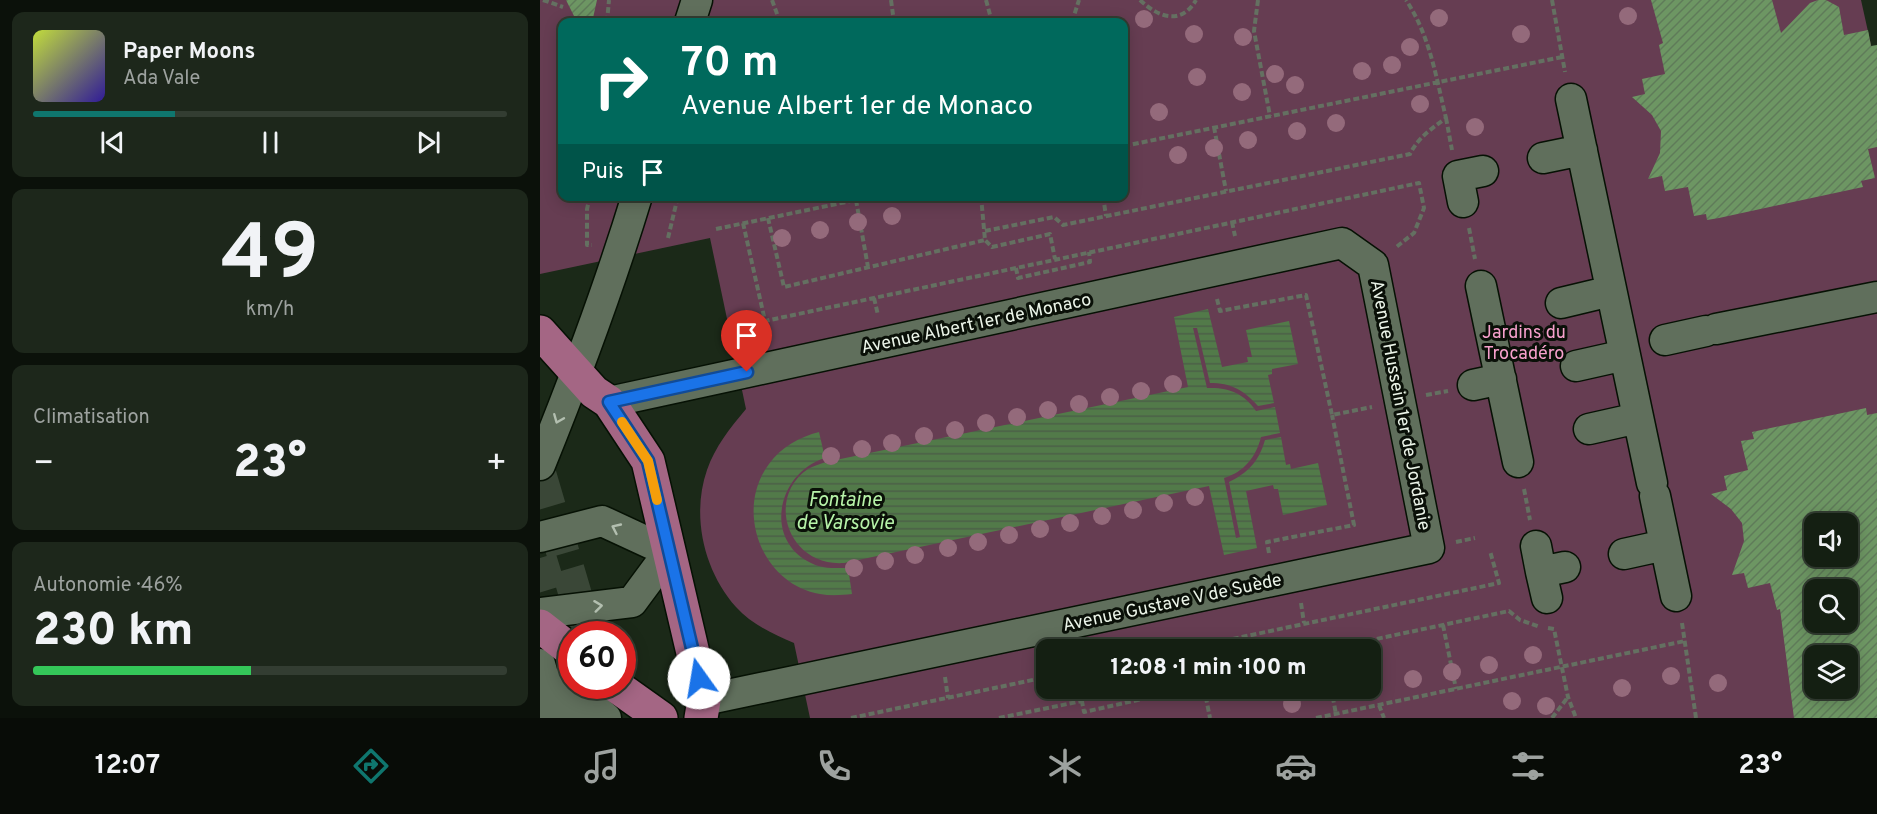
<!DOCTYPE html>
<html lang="fr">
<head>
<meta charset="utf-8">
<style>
  :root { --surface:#141f12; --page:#1d271b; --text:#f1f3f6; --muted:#9da29f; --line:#333d32; --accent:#0f766e }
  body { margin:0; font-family:Overpass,sans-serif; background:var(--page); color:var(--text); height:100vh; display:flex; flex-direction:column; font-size:22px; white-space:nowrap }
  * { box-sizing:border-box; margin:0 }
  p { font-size:20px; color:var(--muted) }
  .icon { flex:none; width:33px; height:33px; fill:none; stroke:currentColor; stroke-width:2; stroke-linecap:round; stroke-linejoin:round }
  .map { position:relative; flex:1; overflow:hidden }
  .sheet { display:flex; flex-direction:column; gap:12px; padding:12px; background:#0b110a; width:540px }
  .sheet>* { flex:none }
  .top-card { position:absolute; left:18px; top:18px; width:570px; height:183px; border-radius:12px; box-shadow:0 3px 15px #0003,0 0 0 2px var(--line); background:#00695c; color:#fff; overflow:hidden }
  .controls { position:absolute; left:1264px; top:513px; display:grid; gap:12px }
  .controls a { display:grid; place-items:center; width:54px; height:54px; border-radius:12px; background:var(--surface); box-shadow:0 3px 15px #0003,0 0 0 2px var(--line); font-size:30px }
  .speed { position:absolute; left:18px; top:621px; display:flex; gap:12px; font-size:30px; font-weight:700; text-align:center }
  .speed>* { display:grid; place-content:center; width:78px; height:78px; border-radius:50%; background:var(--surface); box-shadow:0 3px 15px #0003,0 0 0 2px var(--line); line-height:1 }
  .speed .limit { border:9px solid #d22; background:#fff; color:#111 }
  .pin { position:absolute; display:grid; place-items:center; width:51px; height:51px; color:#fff; margin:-62px -26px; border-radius:50% 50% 50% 0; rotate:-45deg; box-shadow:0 0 6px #0007 }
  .pin .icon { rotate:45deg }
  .me { position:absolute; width:66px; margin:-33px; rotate:347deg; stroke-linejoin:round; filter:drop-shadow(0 0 4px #0008) }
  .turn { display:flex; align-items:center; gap:21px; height:126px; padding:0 24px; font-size:27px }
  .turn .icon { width:78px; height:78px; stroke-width:2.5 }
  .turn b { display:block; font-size:42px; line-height:51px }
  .then { display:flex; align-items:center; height:57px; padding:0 24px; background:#0003; gap:12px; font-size:22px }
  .big { font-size:45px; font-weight:800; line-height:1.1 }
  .sheet .tile { flex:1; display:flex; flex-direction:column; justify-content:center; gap:9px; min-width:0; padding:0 21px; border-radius:12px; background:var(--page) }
  .sheet .dial { align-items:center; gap:0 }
  .dial b { font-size:78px; line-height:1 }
  .song { display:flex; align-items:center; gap:18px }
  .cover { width:72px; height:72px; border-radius:9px; background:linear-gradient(135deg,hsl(70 70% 55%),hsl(250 70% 35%)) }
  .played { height:6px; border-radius:3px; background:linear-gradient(90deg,var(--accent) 30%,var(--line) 30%) }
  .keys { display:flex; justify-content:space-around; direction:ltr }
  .heat { display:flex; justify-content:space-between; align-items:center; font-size:33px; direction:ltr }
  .charge { height:9px; border-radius:4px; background:linear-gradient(90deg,#34c759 46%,var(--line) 0) }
  .trip { position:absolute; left:496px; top:639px; width:345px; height:60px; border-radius:12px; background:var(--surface); box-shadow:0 3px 15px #0003,0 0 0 2px var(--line); font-weight:800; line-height:60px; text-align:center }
  .dock { display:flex; height:96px; justify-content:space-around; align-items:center; background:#080c07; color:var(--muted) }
  .dock .icon { width:42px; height:42px }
  .dock .on { color:var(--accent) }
  .dock b { font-size:27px; color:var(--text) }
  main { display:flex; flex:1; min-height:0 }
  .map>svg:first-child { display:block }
  .park { fill:#663d52; fill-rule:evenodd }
  .water { fill:url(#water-rules) }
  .building { fill:url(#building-hatch); fill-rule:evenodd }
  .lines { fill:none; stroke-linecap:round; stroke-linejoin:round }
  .major-tunnel { stroke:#3a4737; stroke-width:33; stroke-dasharray:33 16; stroke-linecap:butt }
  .minor-casing { stroke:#061104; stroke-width:33 }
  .major-casing { stroke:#061104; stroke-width:36 }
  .path { stroke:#647061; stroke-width:4; stroke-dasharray:6 3; stroke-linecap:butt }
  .minor { stroke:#606f5c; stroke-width:30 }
  .major { stroke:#a46684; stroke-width:33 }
  .tree { fill:#946a7b }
  .oneway { stroke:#b3bfb0 }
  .route-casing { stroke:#114b97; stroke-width:15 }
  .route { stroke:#1a73e8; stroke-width:10 }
  .slow { stroke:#f59e0b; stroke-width:10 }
  .labels { text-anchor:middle; stroke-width:6; stroke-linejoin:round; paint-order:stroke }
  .street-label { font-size:18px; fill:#ebf4e8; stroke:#0a1008 }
  .park-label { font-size:18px; fill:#f7a0cc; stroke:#0a1008 }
  .water-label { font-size:20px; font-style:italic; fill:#b6f2a8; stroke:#0a1008 }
</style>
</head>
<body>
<main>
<section class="sheet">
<div class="tile">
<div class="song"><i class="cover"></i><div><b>Paper Moons</b><p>Ada Vale</p></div></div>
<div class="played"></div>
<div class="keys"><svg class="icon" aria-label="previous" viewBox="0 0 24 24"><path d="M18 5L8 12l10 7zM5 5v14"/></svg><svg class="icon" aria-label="pause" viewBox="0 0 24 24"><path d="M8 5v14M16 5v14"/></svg><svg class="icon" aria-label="next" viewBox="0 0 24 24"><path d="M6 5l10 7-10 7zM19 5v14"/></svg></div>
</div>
<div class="tile dial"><b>49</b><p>km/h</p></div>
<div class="tile"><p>Climatisation</p>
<div class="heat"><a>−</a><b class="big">23°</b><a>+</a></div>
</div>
<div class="tile"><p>Autonomie · 46%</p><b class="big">230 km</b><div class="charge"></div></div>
</section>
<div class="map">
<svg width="1337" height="718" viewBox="0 0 1337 718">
  <defs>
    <pattern id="water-rules" width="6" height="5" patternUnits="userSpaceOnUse" patternTransform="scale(1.5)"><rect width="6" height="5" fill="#527a49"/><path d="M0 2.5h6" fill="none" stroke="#4b5f47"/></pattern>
    <pattern id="building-hatch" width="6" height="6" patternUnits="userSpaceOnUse" patternTransform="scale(1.5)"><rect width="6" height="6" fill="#6d9663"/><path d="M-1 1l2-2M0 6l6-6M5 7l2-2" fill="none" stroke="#5f7b59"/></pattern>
  </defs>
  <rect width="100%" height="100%" fill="#1b2918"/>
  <path class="park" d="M0,0H1321L1337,72V718H270L254,643C233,634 211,624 196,607C164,571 151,516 167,470C175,447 190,428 206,409L170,238L0,274ZM22,22H584V196H22ZM1275,524H1308V556H1275ZM1275,590H1308V622H1275ZM507,650H831V688H507ZM1275,656H1308V688H1275Z"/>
  <path class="water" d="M668,309L682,367L708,362L707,357H712L706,330L749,321L758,364L732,369V374L728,375L734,403L718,406C704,390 691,383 670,383L657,328H653L667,388C688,387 704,393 716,411L735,407L740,433L721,437C716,457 704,472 684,478L696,538L700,537L689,482C708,473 719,461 725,440L741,437L746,465L750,464L751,469L778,463L787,505L743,515L738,489H734L733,485L706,491L717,548L684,555L669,486L304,563C248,567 225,498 268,469C273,466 280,464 286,462L648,387L634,317Z
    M279,432L285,458C237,473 223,540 271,563C282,569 295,568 308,568L312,594C302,595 291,596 280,594C222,584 194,511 229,464C241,447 260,437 279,432Z"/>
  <path class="building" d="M26,0H57L53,18L44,22L36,20Z
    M1111,0H1232L1241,33L1270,3L1278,0H1286L1299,7L1304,35L1328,30L1331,46L1337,45V147L1328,149L1335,178L1321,181L1323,187L1179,218L1167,220L1166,214L1154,216L1148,187L1125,191L1122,176L1108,179L1120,153L1121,131L1112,115L1092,97L1105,94L1102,79L1125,74L1119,45L1123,43Z
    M1326,408L1327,415L1337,413V718H1254L1240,609L1237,610L1230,583L1208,588L1204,573L1192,575L1204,541L1202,523L1191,509L1171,494L1187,490L1184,476L1208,470L1201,441L1214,439L1212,432ZM1275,524H1308V556H1275ZM1275,590H1308V622H1275ZM1275,656H1308V688H1275Z"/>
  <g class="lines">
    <path class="major-tunnel" d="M0,475L47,634
      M0,558L25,640"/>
    <defs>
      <path id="minor" d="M150,22L157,0
        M1031,99L1112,483
        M1003,158L1042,150
        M923,202L918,176L943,171
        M941,286L978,462
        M1021,303L1071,291
        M1176,329L1337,297
        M1125,340L1166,331
        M1036,366L1085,355
        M933,385L961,379
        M69,402L802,243L833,265L889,548L164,700
        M1049,429L1098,418
        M0,465C36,376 69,288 97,196
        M1115,496L1136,596
        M0,537L62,521L129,552L92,602L0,613
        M996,546L1001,572L1025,567
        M1084,554L1125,545
        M1001,572L1007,598
        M0,664L14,713
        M29,718L20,686L25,682L66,718"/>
      <path id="major" d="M0,332L54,392L69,402L108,461L164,700L161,718
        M0,626L32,651
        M76,686L121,718"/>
    </defs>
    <use href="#minor" class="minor-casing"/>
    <use href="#major" class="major-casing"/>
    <path class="path" d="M3,0L23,7
      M232,0L240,22
      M351,0L354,22
      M446,0L452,22
      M600,0C618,17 641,26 656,0
      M718,0L714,31L730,116
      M1012,0L1025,72
      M67,22L69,0
      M532,22L539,0
      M906,118L912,150
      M674,127L686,191
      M584,146L1022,57
      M50,196L47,209V245H52
      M441,196L445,240L452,247L510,234L515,259
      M563,196L566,216
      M316,200L328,267
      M228,218L244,287L445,240
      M692,222L695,236
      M203,223L225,321L879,183L884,208L874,233L855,248
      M929,228L935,259
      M176,229L335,196
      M445,231L514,217L523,225L870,154C878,138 891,129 906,118C896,77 890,36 866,0
      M128,238L138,196
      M476,268L478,278L550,262L549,252
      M334,298L338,315
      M677,299L680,311L766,295L792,415L832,407
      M886,395L908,391
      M984,489L990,520
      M916,542L935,538
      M729,553L727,542L814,525L792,415
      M761,603L764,623
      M1142,623L1156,718
      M903,625L916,689
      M1008,628L1014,629L1028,697L1036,718
      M640,650L959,583L950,551
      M784,650L969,611L980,620L1000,627
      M405,677L408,698
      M581,688L541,696L544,712L607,698L617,688
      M664,688L670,718
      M791,688L796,714
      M839,705L844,718
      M311,718L507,677
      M459,718L542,701
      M776,718L1145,641
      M1012,718L1028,697"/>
    <use href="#minor" class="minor"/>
    <use href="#major" class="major"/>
  </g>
  <g class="tree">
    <circle cx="1088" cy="16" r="9"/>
    <circle cx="899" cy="18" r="9"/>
    <circle cx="604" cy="19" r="9"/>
    <circle cx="654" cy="34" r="9"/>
    <circle cx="981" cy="34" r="9"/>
    <circle cx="703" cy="37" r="9"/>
    <circle cx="870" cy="47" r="9"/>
    <circle cx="852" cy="65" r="9"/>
    <circle cx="822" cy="71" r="9"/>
    <circle cx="735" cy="74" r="9"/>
    <circle cx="657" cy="77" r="9"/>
    <circle cx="755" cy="85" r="9"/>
    <circle cx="702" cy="92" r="9"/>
    <circle cx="880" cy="104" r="9"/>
    <circle cx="619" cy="112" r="9"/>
    <circle cx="796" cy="123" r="9"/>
    <circle cx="935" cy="127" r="9"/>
    <circle cx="757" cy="131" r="9"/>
    <circle cx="708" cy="140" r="9"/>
    <circle cx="674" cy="148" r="9"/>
    <circle cx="638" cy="155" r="9"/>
    <circle cx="352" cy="216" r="9"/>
    <circle cx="318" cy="222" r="9"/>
    <circle cx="280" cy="230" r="9"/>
    <circle cx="242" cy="238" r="9"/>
    <circle cx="633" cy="384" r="9"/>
    <circle cx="601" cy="391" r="9"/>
    <circle cx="570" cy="397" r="9"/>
    <circle cx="539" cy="404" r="9"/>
    <circle cx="508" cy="410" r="9"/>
    <circle cx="477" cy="417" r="9"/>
    <circle cx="446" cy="423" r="9"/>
    <circle cx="415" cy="430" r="9"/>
    <circle cx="384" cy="436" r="9"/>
    <circle cx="352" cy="443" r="9"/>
    <circle cx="322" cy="449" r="9"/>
    <circle cx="291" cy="456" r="9"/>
    <circle cx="655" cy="497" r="9"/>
    <circle cx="624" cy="503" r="9"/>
    <circle cx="593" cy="510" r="9"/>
    <circle cx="562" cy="516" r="9"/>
    <circle cx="530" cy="523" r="9"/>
    <circle cx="500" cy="529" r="9"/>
    <circle cx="469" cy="535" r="9"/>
    <circle cx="438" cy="542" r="9"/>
    <circle cx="408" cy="548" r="9"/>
    <circle cx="375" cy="555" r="9"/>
    <circle cx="345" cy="561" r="9"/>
    <circle cx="314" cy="568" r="9"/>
    <circle cx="993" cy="655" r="9"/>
    <circle cx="949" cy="665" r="9"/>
    <circle cx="912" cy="672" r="9"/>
    <circle cx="1131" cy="676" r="9"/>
    <circle cx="873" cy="679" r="9"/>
    <circle cx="1178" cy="683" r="9"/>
    <circle cx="1082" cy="688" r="9"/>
    <circle cx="972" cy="701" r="9"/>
    <circle cx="752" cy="704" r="9"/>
    <circle cx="1006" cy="706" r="9"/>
  </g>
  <defs><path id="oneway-chevron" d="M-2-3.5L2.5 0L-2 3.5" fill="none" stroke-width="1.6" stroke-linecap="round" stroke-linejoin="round" transform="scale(1.5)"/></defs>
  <g class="oneway">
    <use href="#oneway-chevron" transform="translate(18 419) rotate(112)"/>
    <use href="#oneway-chevron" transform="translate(76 528) rotate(-155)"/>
    <use href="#oneway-chevron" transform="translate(58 606) rotate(-7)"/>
  </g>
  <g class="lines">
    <defs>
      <path id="route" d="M159,678L108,461L69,402L207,372"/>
    </defs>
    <use href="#route" class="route-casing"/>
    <use href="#route" class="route"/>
    <path class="slow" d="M82,422L108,461L117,500"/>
  </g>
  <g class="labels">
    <g class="street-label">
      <text transform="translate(436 323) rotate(-12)" y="6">Avenue Albert 1er de Monaco</text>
      <text transform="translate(861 405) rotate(79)" y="6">Avenue Hussein 1er de Jordanie</text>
      <text transform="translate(632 602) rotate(-12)" y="6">Avenue Gustave V de Suède</text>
    </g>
    <g class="park-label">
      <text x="984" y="338">Jardins du<tspan x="984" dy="21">Trocadéro</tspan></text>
    </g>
    <g class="water-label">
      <text x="305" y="506">Fontaine<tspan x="305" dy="23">de Varsovie</tspan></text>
    </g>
  </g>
</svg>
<div class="controls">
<a><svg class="icon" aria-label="sound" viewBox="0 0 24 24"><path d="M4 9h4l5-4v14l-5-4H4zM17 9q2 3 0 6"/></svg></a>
<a><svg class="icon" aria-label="search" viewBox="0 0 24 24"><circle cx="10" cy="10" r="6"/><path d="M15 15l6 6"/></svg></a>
<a><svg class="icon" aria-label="layers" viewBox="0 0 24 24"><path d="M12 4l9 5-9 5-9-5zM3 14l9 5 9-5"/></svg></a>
</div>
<div class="speed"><div class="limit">60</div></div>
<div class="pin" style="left:207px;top:372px;background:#d93025"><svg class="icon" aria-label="arrive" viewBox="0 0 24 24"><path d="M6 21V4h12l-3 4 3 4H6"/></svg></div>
<svg class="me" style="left:159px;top:678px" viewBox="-20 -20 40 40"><circle r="19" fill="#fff"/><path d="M0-13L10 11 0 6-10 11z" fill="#1a73e8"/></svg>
<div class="trip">12:08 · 1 min · 100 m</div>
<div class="top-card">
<div class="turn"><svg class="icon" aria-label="right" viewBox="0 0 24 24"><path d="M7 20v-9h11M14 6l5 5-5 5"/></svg><div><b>70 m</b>Avenue Albert 1er de Monaco</div></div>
<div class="then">Puis<svg class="icon" aria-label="arrive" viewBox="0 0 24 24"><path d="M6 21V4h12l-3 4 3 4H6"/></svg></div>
</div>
</div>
</main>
<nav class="dock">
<b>12:07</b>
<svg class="icon on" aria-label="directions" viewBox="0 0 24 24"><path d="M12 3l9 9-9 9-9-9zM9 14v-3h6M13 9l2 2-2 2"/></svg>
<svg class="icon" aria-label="music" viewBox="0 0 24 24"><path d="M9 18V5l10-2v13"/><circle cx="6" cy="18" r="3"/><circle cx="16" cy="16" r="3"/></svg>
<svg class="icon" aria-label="phone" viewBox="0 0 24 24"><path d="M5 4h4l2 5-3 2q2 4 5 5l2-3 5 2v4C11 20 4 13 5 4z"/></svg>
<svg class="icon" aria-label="climate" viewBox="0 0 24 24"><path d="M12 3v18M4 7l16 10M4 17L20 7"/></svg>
<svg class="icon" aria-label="car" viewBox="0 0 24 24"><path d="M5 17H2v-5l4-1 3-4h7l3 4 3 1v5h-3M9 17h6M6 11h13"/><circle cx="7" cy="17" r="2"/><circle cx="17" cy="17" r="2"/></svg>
<svg class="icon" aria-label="filters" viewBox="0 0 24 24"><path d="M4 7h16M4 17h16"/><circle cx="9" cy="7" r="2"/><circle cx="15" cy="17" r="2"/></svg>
<b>23°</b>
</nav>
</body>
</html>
